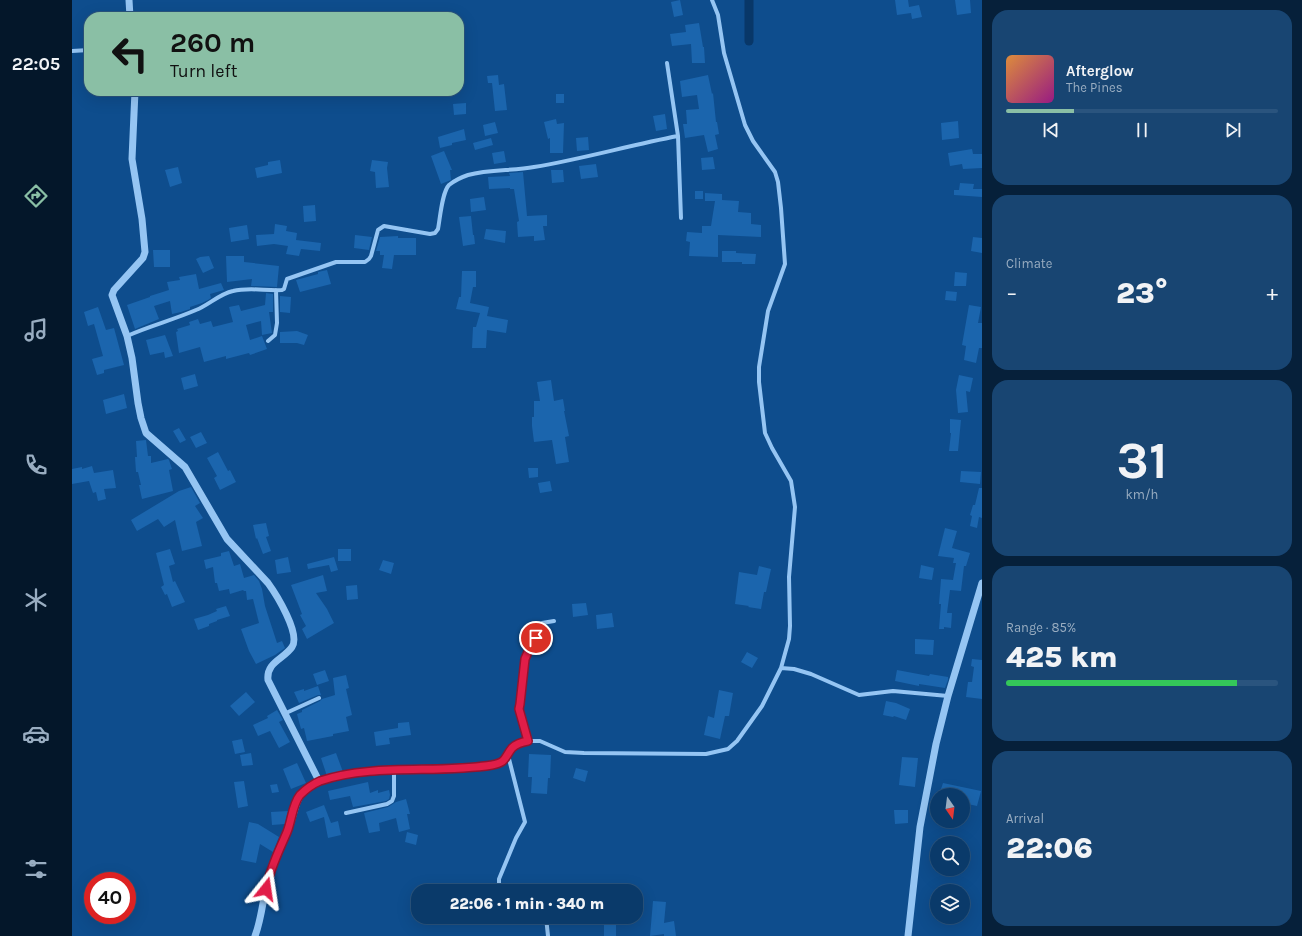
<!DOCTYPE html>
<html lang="en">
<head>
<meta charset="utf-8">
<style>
  :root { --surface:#0a3a6a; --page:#184572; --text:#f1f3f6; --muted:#99adc1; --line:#2a547e; --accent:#8abfa5 }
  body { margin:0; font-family:Karla,sans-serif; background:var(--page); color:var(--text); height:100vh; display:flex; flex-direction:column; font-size:15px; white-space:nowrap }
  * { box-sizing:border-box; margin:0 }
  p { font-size:13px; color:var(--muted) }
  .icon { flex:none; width:22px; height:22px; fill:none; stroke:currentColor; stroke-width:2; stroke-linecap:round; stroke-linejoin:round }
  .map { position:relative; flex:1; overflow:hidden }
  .panel { display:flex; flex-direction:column; gap:10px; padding:10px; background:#06203a; width:320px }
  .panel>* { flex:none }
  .top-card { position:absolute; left:12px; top:12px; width:380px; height:84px; border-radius:16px; box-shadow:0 4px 16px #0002,0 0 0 1px var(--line); background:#8abfa5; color:#111; overflow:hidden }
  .needle { width:26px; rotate:166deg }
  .controls { position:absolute; left:858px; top:788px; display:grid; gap:8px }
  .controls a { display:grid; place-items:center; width:40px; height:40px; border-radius:50%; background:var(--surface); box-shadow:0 4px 16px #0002,0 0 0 1px var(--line); font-size:20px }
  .speed { position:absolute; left:12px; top:872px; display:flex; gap:8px; font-size:20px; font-weight:700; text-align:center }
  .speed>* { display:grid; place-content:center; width:52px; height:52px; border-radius:50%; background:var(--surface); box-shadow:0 4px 16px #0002,0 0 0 1px var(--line); line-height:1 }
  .speed .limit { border:6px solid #d22; background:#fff; color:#111 }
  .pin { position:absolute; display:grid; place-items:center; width:34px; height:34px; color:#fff; margin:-17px; border:2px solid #fff; border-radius:50%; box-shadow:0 1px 4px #0007 }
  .me { position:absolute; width:44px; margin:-22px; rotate:15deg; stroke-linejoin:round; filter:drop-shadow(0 0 3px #0008) }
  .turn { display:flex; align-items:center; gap:14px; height:84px; padding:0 20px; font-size:18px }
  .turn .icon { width:52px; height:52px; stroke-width:2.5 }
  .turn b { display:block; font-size:28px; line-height:34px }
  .big { font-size:30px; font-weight:800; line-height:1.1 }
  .panel .widget { flex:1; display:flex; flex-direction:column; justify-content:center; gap:6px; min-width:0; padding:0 14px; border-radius:16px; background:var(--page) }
  .panel .dial { align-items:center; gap:0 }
  .dial b { font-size:52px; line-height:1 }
  .song { display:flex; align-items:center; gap:12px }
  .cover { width:48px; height:48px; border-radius:6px; background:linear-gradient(135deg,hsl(30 70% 55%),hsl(310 70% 35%)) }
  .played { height:4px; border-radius:2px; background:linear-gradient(90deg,var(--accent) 25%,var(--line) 25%) }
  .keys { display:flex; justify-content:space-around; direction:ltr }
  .heat { display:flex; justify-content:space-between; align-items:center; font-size:22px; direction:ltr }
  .charge { height:6px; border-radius:3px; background:linear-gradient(90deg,#34c759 85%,var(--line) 0) }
  .trip { position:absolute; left:339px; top:884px; width:232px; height:40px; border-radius:16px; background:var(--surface); box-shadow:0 4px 16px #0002,0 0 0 1px var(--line); font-weight:800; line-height:40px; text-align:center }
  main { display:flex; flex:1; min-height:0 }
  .menu { display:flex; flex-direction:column; width:72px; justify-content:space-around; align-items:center; background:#04172a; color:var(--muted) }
  .menu .icon { width:28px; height:28px }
  .menu .on { color:var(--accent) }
  .menu b { font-size:18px; color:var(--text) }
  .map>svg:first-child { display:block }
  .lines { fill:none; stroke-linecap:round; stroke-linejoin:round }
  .canal { stroke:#083768; stroke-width:9 }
  .building { fill:#1b65ad }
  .minor { stroke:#95c5f3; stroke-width:4 }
  .tertiary { stroke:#95c5f3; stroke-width:7 }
  .route-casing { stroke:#92132f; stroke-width:10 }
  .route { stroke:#e11d48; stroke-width:7 }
</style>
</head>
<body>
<main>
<nav class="menu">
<b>22:05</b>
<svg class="icon on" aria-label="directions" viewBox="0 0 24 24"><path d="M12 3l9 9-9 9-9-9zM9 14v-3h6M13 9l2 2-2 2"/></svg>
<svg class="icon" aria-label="music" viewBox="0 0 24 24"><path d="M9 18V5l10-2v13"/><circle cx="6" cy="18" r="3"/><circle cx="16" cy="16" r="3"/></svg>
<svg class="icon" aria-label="phone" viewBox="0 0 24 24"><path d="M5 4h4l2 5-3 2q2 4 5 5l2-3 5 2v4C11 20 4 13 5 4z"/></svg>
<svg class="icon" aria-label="climate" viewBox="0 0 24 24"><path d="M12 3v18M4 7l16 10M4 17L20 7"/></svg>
<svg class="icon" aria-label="car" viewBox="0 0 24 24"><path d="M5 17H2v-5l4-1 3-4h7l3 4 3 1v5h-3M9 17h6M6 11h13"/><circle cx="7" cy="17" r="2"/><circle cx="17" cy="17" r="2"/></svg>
<svg class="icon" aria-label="filters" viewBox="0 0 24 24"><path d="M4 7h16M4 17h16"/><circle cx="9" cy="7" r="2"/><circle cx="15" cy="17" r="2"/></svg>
</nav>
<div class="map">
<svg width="910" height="936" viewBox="0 0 910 936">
  <rect width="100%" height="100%" fill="#0e4d8d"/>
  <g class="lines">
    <path class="canal" d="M677,0V41"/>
  </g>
  <path class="building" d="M608,0L611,15L602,17L599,2Z
    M823,0H836L837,7L847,5L850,17L840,19L839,13L825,15Z
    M883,0H898L899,13L885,15Z
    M627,23L631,47H632L633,63H620L619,44L600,46L598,34L614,32L613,25Z
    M426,75L427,85L432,84L435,110L423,111L420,83H416L415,76Z
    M636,75L640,94L641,93L644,122H645L647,134L643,135L646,149L636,152L632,135L613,138L611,124H615L614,110L627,109L625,95L610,97L608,81Z
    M484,94H492V103H484Z
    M394,103V114L382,115L381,104Z
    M593,114L595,129L584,131L581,116Z
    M484,119L485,124L492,123L491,153H478V138L476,139L472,122Z
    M886,121L887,138L870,140L869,123Z
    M423,122L426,133L413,136L411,125Z
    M392,129L394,140L380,143V145L368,148L366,137Z
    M516,137L517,150L505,151L504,138Z
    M419,138L421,145L403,150L401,143Z
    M900,149L901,154H910V168L891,169L890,164L878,166L876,153Z
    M372,151L380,170H378L379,180L369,184L359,156Z
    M432,151L434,162L422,164L420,153Z
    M641,157L643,169L630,170L629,158Z
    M208,160L210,173L185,178L183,168L196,165V162Z
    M300,160L316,162L315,168L317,187L304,188L303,172L298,171Z
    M524,164L526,177L509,179L507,166Z
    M106,167L110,183L98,187L93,170Z
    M479,170H491L492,182L480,183Z
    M451,172L455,216L475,215V226H471L473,240L462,241V236L446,237L445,222L447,221L442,189H438V188L417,189L416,177L438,176L437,173Z
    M888,183L902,184L901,189H910V197L882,195V190H887Z
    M623,191H631V199H623Z
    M633,193L650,194V200L667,201L666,212L679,213V224L689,225V237L646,235V257L617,256L618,242L614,241L615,232L630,233V226H639L643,201H633Z
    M412,197L414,210L399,212L398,199Z
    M243,205L244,221L232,222L231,206Z
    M399,216L401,235H402L403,244L391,246L387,217Z
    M203,224L215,226L214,231L225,233L224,240L249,243L248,251L229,249L227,256L214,254L216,246L202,244L185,246L184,235L202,234Z
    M175,225L177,239L159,242L157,228Z
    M414,229L434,231L433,243L412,239Z
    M283,235L300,237L297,250L282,248Z
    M326,236V238H344V255H322L320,269L310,268L312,255H308V251H304L308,237Z
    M901,237L910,238V253L899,251Z
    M81,250H98V267H82Z
    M650,251H664V253L684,254L683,264H670V262H650Z
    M137,256L142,268L131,273L124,259L128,257Z
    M154,256H172V262L207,266L205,287L179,286L180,279L155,282Z
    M255,270L259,284L228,292L224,280L246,274V272Z
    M390,271H404V287H401L398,303L417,307L415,316L436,320L434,333L415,330L414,348H400L401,327H404L408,313L384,309L387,297H389Z
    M883,272L895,273L894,286H882Z
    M124,274L127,289L149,283L152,290L138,294L139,298L136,300L130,303L118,307V309L109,312L100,314L98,301L82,306L87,319L63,329L55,305L78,297V296L97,290L95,282L108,280L107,277Z
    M874,291L885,292L884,301L873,300Z
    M194,293L201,294V312H197L200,333L190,335L189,321L174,325L178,340L190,336L195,349L178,355L177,353L154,359V356L132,362L128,347L107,353L104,332L106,331L105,329L118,325L117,322L126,319L128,324L139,321L141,327L161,322L157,307L167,305L169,311L193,305Z
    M208,296L219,297L218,313L208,312Z
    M897,305L909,307L906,323H910V348H907L904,363L892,360L894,346L890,345Z
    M26,307L34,330L42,328L52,365L32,370V373L25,375L20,359L31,356L22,324L16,326L12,312Z
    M225,331L236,335L232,345L225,343H208V332Z
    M93,335L101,356L93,358L92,352L78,355L74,340Z
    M123,374L126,386L112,390L109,378Z
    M887,375L901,378L898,392L894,391L896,412L886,413L884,390Z
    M479,380L482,401L491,399L493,411H492L497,436L493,437L497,462L484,464L480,440L462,442L460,426V417H462V401H468L465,382Z
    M52,394L55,408L34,414L31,400Z
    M878,419L889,420L886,451H877L879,433H878Z
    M107,428L114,440L108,443L101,431Z
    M129,432L135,443L124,448L118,437Z
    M74,440L76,456H79V463L96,459L97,460L100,469L97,470L101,491L70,499L67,485H69L66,472H64L63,457H65L64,441Z
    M146,452L156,471L158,470L164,482L148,490L142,478L145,476L135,458Z
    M20,466L22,473L41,470L44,488L32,489L34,499L26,501L24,492L21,493L17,481L0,484V469L10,467V469Z
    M456,468H466V477L457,478Z
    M889,471L909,472L908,484L888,482Z
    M478,481L480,491L468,493L466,483Z
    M119,487L128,503L123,506L131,518L124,522L130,546L110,551L103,520L92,527L86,519L65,531L59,520L107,491Z
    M907,488H910V518L907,517L905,528L898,526L900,516L898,515L901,505H903Z
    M194,523L197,536L194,537L199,551L191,554L185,538L184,539L181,525Z
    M873,528L885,531L880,548L898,553L894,566H892L889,591L878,590L875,613H880L879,628L872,627V629H867L869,604H867L869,579L881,580L884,563H881L882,558L866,556Z
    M98,549L103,564L97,566L101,582L103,581L113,602L100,607L95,594L93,595L89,587L92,585L84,553Z
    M266,549H279V561H266Z
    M157,551L162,566L168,564L172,578L182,575L187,581L190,589L193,606L205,643L210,641L213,648L203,655L184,664L177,651L169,629L187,623L181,599L175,600L174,591H172L171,590L158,594L157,589L147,591L145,583H143L141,567L134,569L132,560L149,556V553Z
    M216,557L219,572L205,574L203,560Z
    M262,557L266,570L259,572L257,565L236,569L235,564Z
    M311,560L322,563L319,574L307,570Z
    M849,565L862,568L860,580L847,578Z
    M687,566L699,569L694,592H692L689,609L676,607L677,606L663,604L667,572L685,575Z
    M251,575L255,591L244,593L255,609L262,623L235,639L230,629L234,626L228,615L230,614L219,585Z
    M285,585L286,599L275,600L274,586Z
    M514,603L516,615L501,617L500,604Z
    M154,606L158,616L145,620V621L137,624V626L126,630L122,619L136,615L145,611L144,609Z
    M540,613L542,627L525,629L524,615Z
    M843,639L862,640L861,655L843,654Z
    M675,652L686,658L680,668L669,662Z
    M900,659L910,660V699L894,697L896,682H900L902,667L899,666Z
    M253,670L257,681L245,685L241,674Z
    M825,670L857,676L858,674L876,677V680L873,688L847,684V686L823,681Z
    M274,675L277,688L274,689L280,715L274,717L277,731L261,734V736L235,741L232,728L229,729L225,714L230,712V710L248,701L250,699L263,695L261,678Z
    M246,686L249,695H246L227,703L222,692L232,689V691Z
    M647,690L661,693L657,716H653L648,739L632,735L636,716L642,718Z
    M174,692L183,702L167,716L158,706Z
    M814,701L824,703L838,709L834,720L822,716L821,717L811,715Z
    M205,710L211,720L207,722L218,742L207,748L198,731L186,736L181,725L196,718L195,716Z
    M337,722L339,735L317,738L318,744L304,746L302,732L326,728V723Z
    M170,739L173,752L163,754L160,741Z
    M179,753L181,765L170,766L168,755Z
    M264,753L271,772L255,776L249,758Z
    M457,754L479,755L478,778H476L475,794L459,793L460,777H456Z
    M830,757L846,758L843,787L827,785Z
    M225,763L234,783L219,789L211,769Z
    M504,768L516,771L513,782L501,778Z
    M172,781L176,806L166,808L162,782Z
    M296,782L298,793L306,790V793L317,790L318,795L317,799L314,801L281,807L278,796L258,800L256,791Z
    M871,783L909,791L905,806L891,803V795H867Z
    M205,784L207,792L200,793L198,785Z
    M334,799L338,814H335L338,829L327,832L324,818L307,823L308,831L297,833L292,813L316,807L324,802Z
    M252,805L259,823L266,821L269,835L256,838L252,817L238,822L234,812Z
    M822,810H836V823L823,824Z
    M216,811L213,824L200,825L199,812Z
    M177,822L186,824L207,837L201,852L188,844L184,863L169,860Z
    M335,832L346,835L344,845L333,842Z
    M581,901L594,902L592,923L602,921L604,936H592V934L578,936Z
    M532,917H544V936H532Z"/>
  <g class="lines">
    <path class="minor" d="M640,0L646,15L652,53L673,125L681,141L703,172L706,182L709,208L713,264L696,311L687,367V382L693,433L700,448L719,481L723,507L717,577L718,626L717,639L709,668
      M0,51L17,50
      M595,63L606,136
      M55,336C77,326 101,320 124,310C137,305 147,294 161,291C177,287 194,291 210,290L212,289L215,279L264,262H293L297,259L299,256L306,230L312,226L358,234L363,233L366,229C368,219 370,192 377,185C382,181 390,177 396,175C417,169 441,171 462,167C511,159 558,145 606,136L609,218
      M196,341L203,335L205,323L204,290
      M214,713L247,698
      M456,741L447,709L453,659L456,652L464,642L466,626L470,623L482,621
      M436,755L453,822L444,838L427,879V886L437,891
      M247,781L272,775L298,772L398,767L419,765L431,761L442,746L456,741H468L493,752L512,753L634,754L656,749L665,741L690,706L709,668L722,669L739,674L787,695L821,691L876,696
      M274,813L315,804L320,801L322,796V771
      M474,917L476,936"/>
    <path class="tertiary" d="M57,0L58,17
      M63,91L60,159L70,219L73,252L71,258L42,290L40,295L55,336L60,358L66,403L69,418L74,433L113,467L155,539L196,583C204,594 229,634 220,647C212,659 194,662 196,680L247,781C221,795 226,804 217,828C210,845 200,861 196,879C191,897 190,918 183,936
      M836,936L848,827L864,744L876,696L910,583"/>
  </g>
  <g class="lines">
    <defs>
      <path id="route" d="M194,889C198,868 207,851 215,832C220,820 220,805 228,795C233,790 241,784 248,781C301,763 365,774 420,765C435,762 432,758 440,748C444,744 450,742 456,741L447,709L448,704L453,659L456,652L464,642V638"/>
    </defs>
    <use href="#route" class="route-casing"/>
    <use href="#route" class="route"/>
  </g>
</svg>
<div class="controls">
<a><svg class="needle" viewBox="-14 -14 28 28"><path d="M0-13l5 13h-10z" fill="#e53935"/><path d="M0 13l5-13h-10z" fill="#99adc1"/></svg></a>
<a><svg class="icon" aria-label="search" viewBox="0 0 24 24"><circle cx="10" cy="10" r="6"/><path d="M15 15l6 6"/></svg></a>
<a><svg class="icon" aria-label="layers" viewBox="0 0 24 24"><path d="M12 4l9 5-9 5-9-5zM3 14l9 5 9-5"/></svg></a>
</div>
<div class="speed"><div class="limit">40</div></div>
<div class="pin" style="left:464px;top:638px;background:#d93025"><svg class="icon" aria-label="arrive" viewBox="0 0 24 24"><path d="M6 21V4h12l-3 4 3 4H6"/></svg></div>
<svg class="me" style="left:194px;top:889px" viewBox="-20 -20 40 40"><path d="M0-17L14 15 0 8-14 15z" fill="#e11d48" stroke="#fff" stroke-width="4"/></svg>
<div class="trip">22:06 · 1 min · 340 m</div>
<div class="top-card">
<div class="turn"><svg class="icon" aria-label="left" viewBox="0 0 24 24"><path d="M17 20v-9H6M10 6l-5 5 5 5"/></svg><div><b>260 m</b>Turn left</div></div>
</div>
</div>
<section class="panel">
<div class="widget">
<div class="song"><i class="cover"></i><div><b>Afterglow</b><p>The Pines</p></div></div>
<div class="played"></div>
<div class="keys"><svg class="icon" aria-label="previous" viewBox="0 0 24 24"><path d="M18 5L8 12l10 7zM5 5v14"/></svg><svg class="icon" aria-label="pause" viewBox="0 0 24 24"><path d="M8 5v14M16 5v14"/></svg><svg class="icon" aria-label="next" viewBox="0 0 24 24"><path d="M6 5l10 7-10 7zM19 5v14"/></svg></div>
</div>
<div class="widget"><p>Climate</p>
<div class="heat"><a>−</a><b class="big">23°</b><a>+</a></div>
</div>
<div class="widget dial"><b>31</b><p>km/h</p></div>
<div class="widget"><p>Range · 85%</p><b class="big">425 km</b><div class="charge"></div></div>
<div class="widget"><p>Arrival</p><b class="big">22:06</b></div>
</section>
</main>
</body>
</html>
